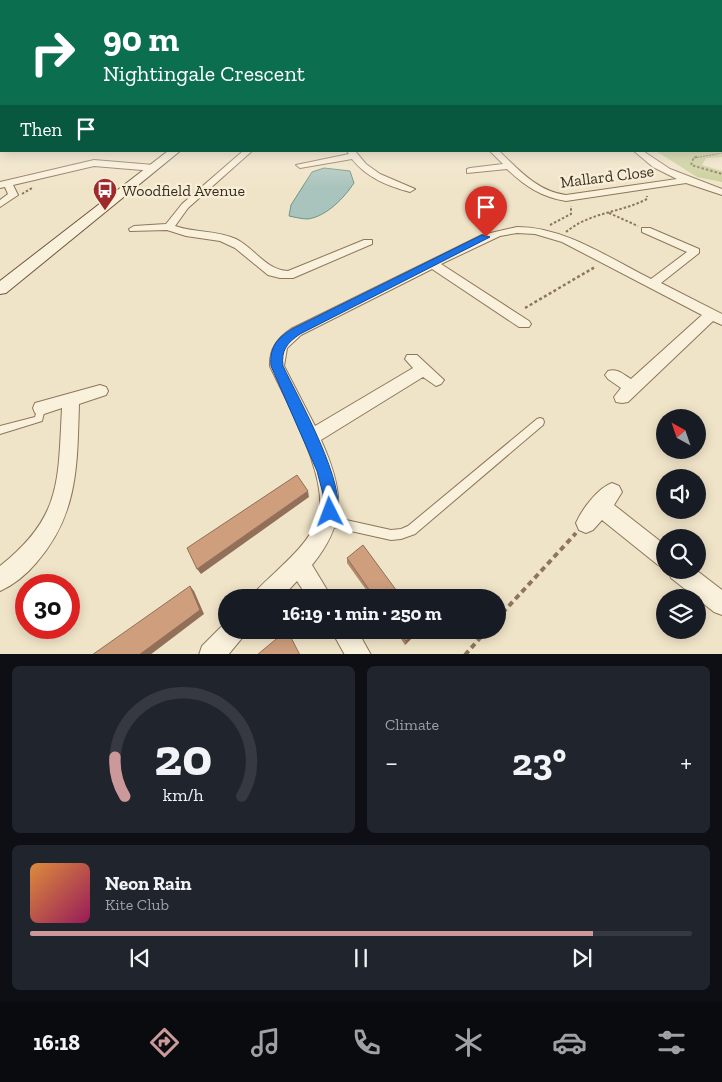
<!DOCTYPE html>
<html lang="en">
<head>
<meta charset="utf-8">
<style>
  :root { --surface:#171b24; --page:#20242c; --text:#f1f3f6; --muted:#9ea1a6; --line:#363941; --accent:#cc999b }
  body { margin:0; font-family:"Zilla Slab",serif; background:var(--page); color:var(--text); height:100vh; display:flex; flex-direction:column; font-size:19px; white-space:nowrap }
  * { box-sizing:border-box; margin:0 }
  p { font-size:16px; color:var(--muted) }
  .icon { flex:none; width:28px; height:28px; fill:none; stroke:currentColor; stroke-width:2; stroke-linecap:round; stroke-linejoin:round }
  .map { position:relative; height:654px; overflow:hidden }
  .sheet { display:flex; flex-direction:column; gap:12px; padding:12px; background:#0d0f14; flex:1 }
  .sheet>* { flex:none }
  .hud { position:absolute; left:0px; top:0px; width:722px; height:152px; box-shadow:0 2px 12px #0003; background:#0b6e4f; color:#fff; overflow:hidden }
  .needle { width:32px; rotate:320deg }
  .buttons { position:absolute; left:656px; top:409px; display:grid; gap:10px }
  .buttons a { display:grid; place-items:center; width:50px; height:50px; border-radius:50%; background:var(--surface); box-shadow:0 2px 12px #0003; font-size:25px }
  .speed { position:absolute; left:15px; top:574px; display:flex; gap:10px; font-size:25px; font-weight:700; text-align:center }
  .speed>* { display:grid; place-content:center; width:65px; height:65px; border-radius:50%; background:var(--surface); box-shadow:0 2px 12px #0003; line-height:1 }
  .speed .limit { border:8px solid #d22; background:#fff; color:#111 }
  .pin { position:absolute; display:grid; place-items:center; width:42px; height:42px; color:#fff; margin:-51px -21px; border-radius:50% 50% 50% 0; rotate:-45deg; box-shadow:0 0 5px #0007 }
  .pin .icon { rotate:45deg }
  .me { position:absolute; width:55px; margin:-28px; rotate:357deg; stroke-linejoin:round; filter:drop-shadow(0 0 4px #0008) }
  .turn { display:flex; align-items:center; gap:18px; height:105px; padding:0 20px; font-size:22px }
  .turn .icon { width:65px; height:65px; stroke-width:2.5 }
  .turn b { display:block; font-size:35px; line-height:42px }
  .then { display:flex; align-items:center; height:48px; padding:0 20px; background:#0003; gap:10px; font-size:19px }
  .big { font-size:38px; font-weight:800; line-height:1.1 }
  .sheet .tile { flex:1; display:flex; flex-direction:column; justify-content:center; gap:8px; min-width:0; padding:0 18px; border-radius:8px; background:var(--page) }
  .sheet .dial { align-items:center; gap:0 }
  .dial svg { height:130px; overflow:visible; fill:none; stroke:var(--line); stroke-width:7; stroke-linecap:round; text-anchor:middle }
  .dial text { fill:var(--text); stroke:none }
  .song { display:flex; align-items:center; gap:15px }
  .cover { width:60px; height:60px; border-radius:8px; background:linear-gradient(135deg,hsl(30 70% 55%),hsl(330 70% 35%)) }
  .played { height:5px; border-radius:2px; background:linear-gradient(90deg,var(--accent) 85%,var(--line) 85%) }
  .keys { display:flex; justify-content:space-around; direction:ltr }
  .heat { display:flex; justify-content:space-between; align-items:center; font-size:28px; direction:ltr }
  .sheet .tiles { flex:1; display:grid; gap:12px; grid-template-columns:1fr 1fr }
  .tile:last-child { grid-column:span 2 }
  .trip { position:absolute; left:218px; top:589px; width:288px; height:50px; border-radius:25px; background:var(--surface); box-shadow:0 2px 12px #0003; font-weight:800; line-height:50px; text-align:center }
  .dock { display:flex; height:80px; justify-content:space-around; align-items:center; background:#090b0e; color:var(--muted) }
  .dock .icon { width:35px; height:35px }
  .dock .selected { color:var(--accent) }
  .dock b { font-size:22px; color:var(--text) }
  .map>svg:first-child { display:block }
  .green { fill:#c9cf9b }
  .water { fill:#a9c4bc; stroke:#6f938a }
  .lines { fill:none; stroke-linecap:round; stroke-linejoin:round }
  .lane-casing { stroke:#8d765c; stroke-width:2 }
  .street-casing { stroke:#8d765c; stroke-width:2 }
  .secondary-casing { stroke:#6f573f; stroke-width:2 }
  .path-far3 { stroke:#8d765c; stroke-width:1; stroke-dasharray:2 1; stroke-linecap:butt }
  .path-far2 { stroke:#8d765c; stroke-width:2; stroke-dasharray:2.5 2; stroke-linecap:butt }
  .path-far1 { stroke:#8d765c; stroke-width:2.5; stroke-dasharray:3 2.5; stroke-linecap:butt }
  .path { stroke:#8d765c; stroke-width:4; stroke-dasharray:5.5 4; stroke-linecap:butt }
  .lane { fill:#faf1dc; fill-rule:evenodd }
  .street { fill:#faf1dc; fill-rule:evenodd }
  .secondary { fill:#faf1dc; fill-rule:evenodd }
  .wall { fill:#b2896c }
  .shaded-wall { fill:#916f58 }
  .building { fill:#cf9f7d; stroke:#916f58 }
  .route { fill:#1a73e8; stroke:#114b97 }
  .labels { text-anchor:middle; stroke-width:5; stroke-linejoin:round; paint-order:stroke }
  .far-street-label { font-size:16px; fill:#3d2e20; stroke:#f7eed8 }
  .far-poi-label { font-size:16px; fill:#3d2e20; stroke:#f7eed8; text-anchor:start }
</style>
</head>
<body>
<div class="map">
<svg width="722" height="655" viewBox="0 0 722 655">
  <rect width="100%" height="100%" fill="#f0e4c8"/>
  <path class="green" d="M722,144V157L706,158L702,165L722,171V182L697,177L656,151H721Z"/>
  <path class="water" d="M324,168L350,171L354,183C344,198 327,216 308,219C302,219 294,217 289,216L291,205L312,172Z"/>
  <g class="lines">
    <defs>
      <path id="lane" d="M41,405L44,406L45,408L42,421L0,434V426L35,417L38,406Z
        M540,418L543,419L544,422L543,425L415,534L401,539L391,540L324,525L323,521L324,517L328,516L391,530L401,529L408,526L537,419Z"/>
      <path id="street" d="M721,124H722V128H721Z
        M243,151H252L188,208L175,226C195,233 217,230 236,239C254,248 266,270 288,271L364,240H372V244L293,278H280L268,275L235,248L220,241L186,236L167,230L130,231L129,229L134,226L166,224L182,204Z
        M347,151H355L366,164L380,174L415,189L410,192C388,186 367,178 352,159L300,168L296,165L349,154Z
        M490,151H499C519,170 537,191 566,195L677,179L653,167L634,151H643L670,169L722,189V195L686,183L566,201C541,197 525,186 507,169L467,173V169L470,168L503,164Z
        M94,160L154,165L158,168L154,171L94,166L13,185L18,195L0,207V200L8,194L5,187L0,188V182Z
        M517,227C565,227 609,258 651,279L687,252L642,232V228H650L699,249V253L661,283L722,314V325L713,321L628,402L622,403L616,402L614,397L621,388L608,379L605,375L608,371C617,368 623,374 631,379L702,315L562,242L535,234L517,233L500,236L441,264L529,321L531,324L529,327H519L432,269L301,335L287,348L284,366L315,426L413,368L405,359L407,355H417L444,380L441,384L436,386L423,377L321,440C343,489 348,521 312,565L332,598H308L297,581L281,598H254L257,590C277,569 306,548 317,521C333,484 286,401 270,366C269,349 277,338 291,329L482,235Z
        M100,385L106,387L108,391L106,395L79,404C77,464 79,514 36,563C27,574 13,585 0,591V566C62,517 58,481 62,408L41,415L35,413L33,408L35,403Z
        M612,483L619,486L622,492L614,505L665,545V569L658,565L602,520L593,530L586,533L579,530L576,523C582,509 598,488 612,483Z
        M668,570H696L722,590V615L714,612L671,578Z
        M226,622V630H246L242,638L228,655H199L202,646Z
        M331,630H357L371,655H345Z"/>
      <path id="secondary" d="M168,151H180L6,293L0,294V281Z"/>
    </defs>
    <use href="#lane" class="lane-casing"/>
    <use href="#street" class="street-casing"/>
    <use href="#secondary" class="secondary-casing"/>
    <path class="path-far3" d="M694,158L722,153"/>
    <path class="path-far2" d="M697,157H694L691,165L722,174
      M22,194L32,188
      M609,213L638,226
      M550,225L571,214V206
      M566,232C590,212 620,213 647,199V196"/>
    <path class="path-far1" d="M525,308L595,267"/>
    <path class="path" d="M496,620L576,533
      M465,655L487,630"/>
    <use href="#lane" class="lane"/>
    <use href="#street" class="street"/>
    <use href="#secondary" class="secondary"/>
  </g>
  <path class="wall" d="M347,558L402,598H372L347,563Z
    M395,630H420L405,645Z"/>
  <path class="shaded-wall" d="M308,491L309,497L201,574L197,569Z
    M190,586L194,591L204,614L150,655H139Z
    M417,630H420L405,645L406,641Z"/>
  <path class="building" d="M297,475L308,491L197,569L187,548Z
    M363,545L402,598H375L347,558Z
    M190,586L200,610L139,655H92Z
    M287,630L300,655H257Z
    M398,630H417L406,641Z"/>
  <linearGradient id="sky" x2="0" y2="1"><stop stop-color="#8fbad6"/><stop offset="0.51" stop-color="#f8f3e6"/><stop offset="1" stop-color="#f8f3e6" stop-opacity="0"/></linearGradient>
  <rect width="722" height="188" fill="url(#sky)"/>
  <path class="route" d="M482,235L490,237L300,334C287,343 281,350 283,366C298,398 349,487 336,518L330,521L324,518L322,512L323,494L317,471L271,366C269,348 277,338 292,329Z"/>
  <defs>
    <symbol id="bus-pin" viewBox="-11 -11 22 30"><path d="M0 17L-7.5 6A9.5 9.5 0 1 1 7.5 6Z" fill="#9e2a2b" stroke="#f7eed8"/><path d="M-5-6H5V4H4V6H2V4H-2V6H-4V4H-5ZM-3.5-4V0h7V-4ZM-3.5 1.2v1.5H-2V1.2ZM2 1.2v1.5H3.5V1.2Z" fill="#fff"/></symbol>
  </defs>
  <g fill-rule="evenodd">
    <use href="#bus-pin" x="91" y="176" width="28" height="38"/>
  </g>
  <g class="labels">
    <g class="far-street-label">
      <text transform="translate(607 176) rotate(-7)" y="6">Mallard Close</text>
    </g>
    <g class="far-poi-label">
      <text x="122" y="196">Woodfield Avenue</text>
    </g>
  </g>
</svg>
<div class="buttons">
<a><svg class="needle" viewBox="-14 -14 28 28"><path d="M0-13l5 13h-10z" fill="#e53935"/><path d="M0 13l5-13h-10z" fill="#9ea1a6"/></svg></a>
<a><svg class="icon" aria-label="sound" viewBox="0 0 24 24"><path d="M4 9h4l5-4v14l-5-4H4zM17 9q2 3 0 6"/></svg></a>
<a><svg class="icon" aria-label="search" viewBox="0 0 24 24"><circle cx="10" cy="10" r="6"/><path d="M15 15l6 6"/></svg></a>
<a><svg class="icon" aria-label="layers" viewBox="0 0 24 24"><path d="M12 4l9 5-9 5-9-5zM3 14l9 5 9-5"/></svg></a>
</div>
<div class="speed"><div class="limit">30</div></div>
<div class="pin" style="left:486px;top:237px;background:#d93025"><svg class="icon" aria-label="arrive" viewBox="0 0 24 24"><path d="M6 21V4h12l-3 4 3 4H6"/></svg></div>
<svg class="me" style="left:330px;top:512px" viewBox="-20 -20 40 40"><path d="M0-17L14 15 0 8-14 15z" fill="#1a73e8" stroke="#fff" stroke-width="4"/></svg>
<div class="trip">16:19 · 1 min · 250 m</div>
<div class="hud">
<div class="turn"><svg class="icon" aria-label="right" viewBox="0 0 24 24"><path d="M7 20v-9h11M14 6l5 5-5 5"/></svg><div><b>90 m</b>Nightingale Crescent</div></div>
<div class="then">Then<svg class="icon" aria-label="arrive" viewBox="0 0 24 24"><path d="M6 21V4h12l-3 4 3 4H6"/></svg></div>
</div>
</div>
<section class="sheet">
<div class="tiles">
<div class="tile dial"><svg viewBox="0 0 100 80">
<path d="M14 69A42 42 0 1 1 86 69"/>
<path d="M14 69A42 42 0 0 1 8 45" stroke="#cc999b"/>
<text x="50" y="56" font-size="32" font-weight="700">20</text>
<text x="50" y="72" font-size="11">km/h</text>
</svg></div>
<div class="tile"><p>Climate</p>
<div class="heat"><a>−</a><b class="big">23°</b><a>+</a></div>
</div>
<div class="tile">
<div class="song"><i class="cover"></i><div><b>Neon Rain</b><p>Kite Club</p></div></div>
<div class="played"></div>
<div class="keys"><svg class="icon" aria-label="previous" viewBox="0 0 24 24"><path d="M18 5L8 12l10 7zM5 5v14"/></svg><svg class="icon" aria-label="pause" viewBox="0 0 24 24"><path d="M8 5v14M16 5v14"/></svg><svg class="icon" aria-label="next" viewBox="0 0 24 24"><path d="M6 5l10 7-10 7zM19 5v14"/></svg></div>
</div>
</div>
</section>
<nav class="dock">
<b>16:18</b>
<svg class="icon selected" aria-label="directions" viewBox="0 0 24 24"><path d="M12 3l9 9-9 9-9-9zM9 14v-3h6M13 9l2 2-2 2"/></svg>
<svg class="icon" aria-label="music" viewBox="0 0 24 24"><path d="M9 18V5l10-2v13"/><circle cx="6" cy="18" r="3"/><circle cx="16" cy="16" r="3"/></svg>
<svg class="icon" aria-label="phone" viewBox="0 0 24 24"><path d="M5 4h4l2 5-3 2q2 4 5 5l2-3 5 2v4C11 20 4 13 5 4z"/></svg>
<svg class="icon" aria-label="climate" viewBox="0 0 24 24"><path d="M12 3v18M4 7l16 10M4 17L20 7"/></svg>
<svg class="icon" aria-label="car" viewBox="0 0 24 24"><path d="M5 17H2v-5l4-1 3-4h7l3 4 3 1v5h-3M9 17h6M6 11h13"/><circle cx="7" cy="17" r="2"/><circle cx="17" cy="17" r="2"/></svg>
<svg class="icon" aria-label="filters" viewBox="0 0 24 24"><path d="M4 7h16M4 17h16"/><circle cx="9" cy="7" r="2"/><circle cx="15" cy="17" r="2"/></svg>
</nav>
</body>
</html>
